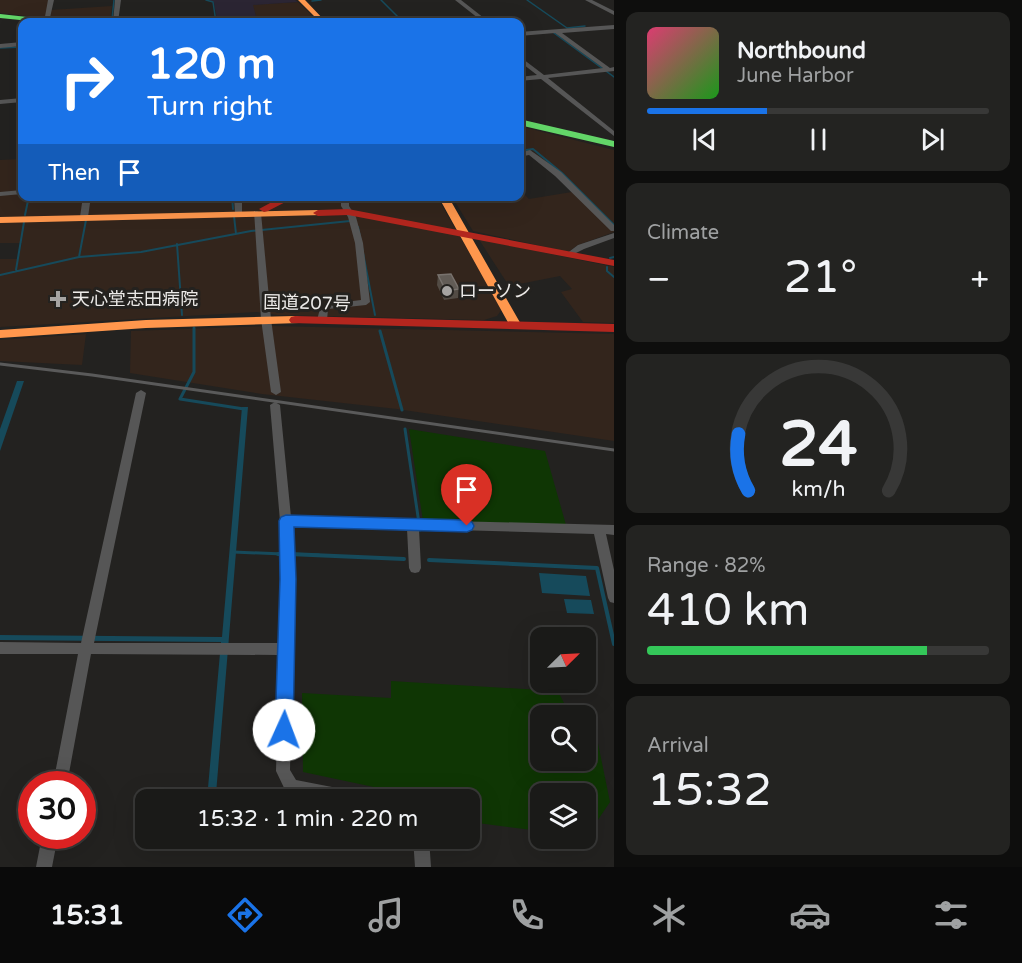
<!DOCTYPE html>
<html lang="en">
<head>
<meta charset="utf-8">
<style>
  :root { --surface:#1a1a18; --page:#232321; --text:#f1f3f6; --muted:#9fa1a2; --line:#383837; --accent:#1a73e8 }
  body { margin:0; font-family:"Varela Round","Noto Sans JP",sans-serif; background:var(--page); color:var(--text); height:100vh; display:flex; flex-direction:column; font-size:22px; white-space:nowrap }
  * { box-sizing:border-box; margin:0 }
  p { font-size:20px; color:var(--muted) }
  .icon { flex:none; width:33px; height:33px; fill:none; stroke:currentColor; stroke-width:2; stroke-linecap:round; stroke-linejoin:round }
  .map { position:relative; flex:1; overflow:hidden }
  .panel { display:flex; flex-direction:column; gap:12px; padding:12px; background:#0e0e0d; width:408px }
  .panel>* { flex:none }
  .top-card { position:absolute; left:18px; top:18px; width:506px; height:183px; border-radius:12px; box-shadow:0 6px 24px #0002,0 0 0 2px var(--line); background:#1a73e8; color:#fff; overflow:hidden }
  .needle { width:39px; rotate:66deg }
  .tools { position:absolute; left:530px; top:627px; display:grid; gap:12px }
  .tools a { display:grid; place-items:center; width:66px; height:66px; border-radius:12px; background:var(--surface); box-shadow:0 6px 24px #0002,0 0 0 2px var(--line); font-size:30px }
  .speed { position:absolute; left:18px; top:771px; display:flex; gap:12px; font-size:30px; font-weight:700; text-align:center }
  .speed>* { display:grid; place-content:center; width:78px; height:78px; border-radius:50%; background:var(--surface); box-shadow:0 6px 24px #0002,0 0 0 2px var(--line); line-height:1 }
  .speed .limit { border:9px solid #d22; background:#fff; color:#111 }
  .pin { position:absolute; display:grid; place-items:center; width:51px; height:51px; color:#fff; margin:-62px -26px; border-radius:50% 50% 50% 0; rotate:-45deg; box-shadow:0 0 6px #0007 }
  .pin .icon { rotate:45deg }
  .me { position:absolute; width:66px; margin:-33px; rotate:2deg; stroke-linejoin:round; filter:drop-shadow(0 0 4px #0008) }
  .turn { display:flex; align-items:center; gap:21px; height:126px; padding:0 30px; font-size:27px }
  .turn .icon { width:78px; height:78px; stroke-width:2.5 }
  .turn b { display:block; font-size:42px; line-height:51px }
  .then { display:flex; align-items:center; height:57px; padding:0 30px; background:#0003; gap:12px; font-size:22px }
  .big { font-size:45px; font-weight:600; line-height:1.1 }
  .panel .tile { flex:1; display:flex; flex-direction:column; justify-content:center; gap:9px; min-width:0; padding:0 21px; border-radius:12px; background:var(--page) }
  .panel .dial { align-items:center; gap:0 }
  .dial svg { height:156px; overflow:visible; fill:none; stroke:var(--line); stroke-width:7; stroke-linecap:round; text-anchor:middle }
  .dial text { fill:var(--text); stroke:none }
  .song { display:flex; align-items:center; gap:18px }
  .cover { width:72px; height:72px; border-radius:9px; background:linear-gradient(135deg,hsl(340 70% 55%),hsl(120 70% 35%)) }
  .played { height:6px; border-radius:3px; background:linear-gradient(90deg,var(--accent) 35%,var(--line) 35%) }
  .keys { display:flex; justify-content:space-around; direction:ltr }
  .heat { display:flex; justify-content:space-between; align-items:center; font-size:33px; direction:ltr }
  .charge { height:9px; border-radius:4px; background:linear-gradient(90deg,#34c759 82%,var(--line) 0) }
  .trip { position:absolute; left:135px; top:789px; width:345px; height:60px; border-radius:12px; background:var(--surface); box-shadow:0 6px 24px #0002,0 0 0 2px var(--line); font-weight:600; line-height:60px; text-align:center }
  .tabs { display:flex; height:96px; justify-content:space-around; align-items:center; background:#0a0a0a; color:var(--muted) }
  .tabs .icon { width:42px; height:42px }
  .tabs .current { color:var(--accent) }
  .tabs b { font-size:27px; color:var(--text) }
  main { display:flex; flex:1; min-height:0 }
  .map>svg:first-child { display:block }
  .commercial { fill:#33251c }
  .industrial { fill:#2b2533 }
  .green { fill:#0f3604; fill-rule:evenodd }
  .water { fill:#164a5b }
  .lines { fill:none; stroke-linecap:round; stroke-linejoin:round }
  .stream-far3 { stroke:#164a5b; stroke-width:1.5 }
  .stream-far2 { stroke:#164a5b; stroke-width:2 }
  .stream-far1 { stroke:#164a5b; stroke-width:3 }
  .stream { stroke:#164a5b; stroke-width:4 }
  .street { fill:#565656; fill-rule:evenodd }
  .fast { fill:#63d668; fill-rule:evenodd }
  .slow { fill:#ff974d; fill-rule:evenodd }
  .jam { fill:#b3261e; fill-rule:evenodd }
  .rail { stroke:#5a5a5a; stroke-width:3 }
  .wall { fill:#524b44 }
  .building { fill:#625c56; stroke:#78726d; stroke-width:1.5 }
  .route { fill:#1a73e8; stroke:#114b97; stroke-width:1.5 }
  .poi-dot { fill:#a6a4a2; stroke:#24221f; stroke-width:2 }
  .labels { text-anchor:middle; stroke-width:6; stroke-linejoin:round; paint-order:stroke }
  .poi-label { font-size:18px; fill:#eceae8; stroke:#24221f; text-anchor:start }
  .street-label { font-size:18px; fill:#eceae8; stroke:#24221f }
</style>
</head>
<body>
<main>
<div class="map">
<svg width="614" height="867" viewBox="0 0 614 867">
  <rect width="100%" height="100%" fill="#232220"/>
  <path class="commercial" d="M0,0H52L51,10L112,6L110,22H78L0,13Z
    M298,2L319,22H217V19L256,16L252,5Z
    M519,126L614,150V232L578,245L568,252L473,231L452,197L519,196V189L529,199L578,191L560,173L532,151L519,154Z
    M22,159V196L437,197L502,309L497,316L484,320L277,315L257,312L0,327V259H18L22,243H0V160Z
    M483,240L614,267V323L583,322L561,292L572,289L560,276L509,286L480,241Z
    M271,326L614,334V441L397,409L262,394L130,373L131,331Z
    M86,334L82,365L0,361V340Z"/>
  <path class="industrial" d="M209,0H295L298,2L253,5L256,16L217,19L214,3Z"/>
  <path class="green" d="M409,429L545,451L566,525L423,521Z
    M391,681L558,691L568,711L592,714L610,802L587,836H585V794H540V831L470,822V800L423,799L421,797L303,772L302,693L391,698ZM540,716H585V760H540Z"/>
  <path class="water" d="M17,381H24L0,451V429Z
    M242,407H248L216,794H241V799H207L221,642L0,640V635L222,637Z
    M539,573L586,576L590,596L542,593Z
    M564,599L591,600L594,614L567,613Z"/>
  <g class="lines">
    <path class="stream-far3" d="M206,0L213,2L216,22
      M381,0L403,22
      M527,0L567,28L585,26
      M312,1L321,0
      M112,19L114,0
      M554,33L614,77
      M0,48L22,47"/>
    <path class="stream-far2" d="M519,151L533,149L562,173L614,225
      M232,196L233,209
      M25,215L29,196
      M234,216L236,234
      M358,227L375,315
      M177,244L182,315
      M79,257L86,220
      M610,258L614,257
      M607,267V271L614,277
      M16,270L24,222
      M0,275L79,257L141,252L251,231L350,221"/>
    <path class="stream-far1" d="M194,328V372L180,399L244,409
      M380,331L402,410
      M405,429L420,530
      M233,552L283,554
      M289,554L319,555"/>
    <path class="stream" d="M278,554H283
      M289,554L404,559
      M429,560L597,568L614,644"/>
    <path class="street" d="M48,0H54L49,22H44Z
      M115,0H121L118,22H113Z
      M455,0H461L489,22H483Z
      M585,0H592L614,11V15Z
      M221,18L224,20L223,22H218Z
      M614,25V29L562,33L610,68L614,67V71L548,78L614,131V136L541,79L519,81V77L537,75L519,61V56L544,75L603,68L555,33L519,36V32Z
      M22,42V46L0,48V44Z
      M22,98V102L0,104V100Z
      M530,150L561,172L614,225V231H611L555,176L529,155L519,157V153Z
      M22,190V194L0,196V192Z
      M83,196H91L88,217L84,219L80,217Z
      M234,196H242V215H239L235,213Z
      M341,196H349V206L356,217L363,243L370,302L366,305L328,309L327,320L322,323L317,320L321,305L361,300L355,243L348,217L341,206Z
      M254,211H257L261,213L271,319L281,392L276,395L271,392L261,319Z
      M614,233V238L584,249L570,256L566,254L578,245Z
      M141,390L146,393L94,643H280L282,579L280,521L270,405L275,402L280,405L291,517L614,525V535L606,534L614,570V603L610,602L608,598L594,534L419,529L421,568L419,572L415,573L411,572L409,568L407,529L292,526L294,579L290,770L296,780L363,793L368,795L370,800H319L286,792L276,771L279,655L91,654L67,784H53L78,654H0V642L81,643L136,393Z
      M42,836H58L52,867H36Z
      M413,838H429L431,867H415Z"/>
    <path class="fast" d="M0,14L55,20L59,22H40L0,18Z
      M519,119L614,141V147L519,125Z"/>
    <path class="slow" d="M298,0H305L326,22H320Z
      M438,196H448L522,326L520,329H512L510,326Z
      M318,210L322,211V215L0,223V217Z
      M295,316L299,317L301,320L299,323L146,328L0,338V330L146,320Z"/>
    <path class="jam" d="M283,196H297L268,211L264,212L259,209Z
      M348,209L614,260V266L348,215L318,216L313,213L318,210Z
      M295,316L614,324V332L291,323L289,320L291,317Z"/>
    <path class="rail" d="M0,364L92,375L614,450"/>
  </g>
  <path class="wall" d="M438,275L459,289L458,298L444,300L437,285Z"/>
  <path class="building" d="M451,274L459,289L446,291L438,275Z"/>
  <path class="route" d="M286,515L467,520L472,522L474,526L472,530L467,532L294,527L296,579L293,730L290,737L284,739L277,737L275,730L280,579L279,521L281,517Z"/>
  <g class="poi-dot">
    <circle cx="447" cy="291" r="6"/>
    <path d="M55 290h6v6h6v6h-6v6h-6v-6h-6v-6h6z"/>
  </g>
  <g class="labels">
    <g class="poi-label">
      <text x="459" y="297">ローソン</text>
      <text x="72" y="305">天心堂志田病院</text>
    </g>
    <g class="street-label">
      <text transform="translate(307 303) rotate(1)" y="6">国道207号</text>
    </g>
  </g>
</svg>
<div class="tools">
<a><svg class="needle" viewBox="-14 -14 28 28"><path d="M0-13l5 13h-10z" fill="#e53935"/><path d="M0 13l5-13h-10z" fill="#9fa1a2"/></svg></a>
<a><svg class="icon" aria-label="search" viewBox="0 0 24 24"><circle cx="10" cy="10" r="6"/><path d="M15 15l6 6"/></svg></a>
<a><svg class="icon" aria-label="layers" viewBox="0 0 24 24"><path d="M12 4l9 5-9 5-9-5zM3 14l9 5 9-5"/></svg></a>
</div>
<div class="speed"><div class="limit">30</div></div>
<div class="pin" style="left:467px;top:526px;background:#d93025"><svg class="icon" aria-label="arrive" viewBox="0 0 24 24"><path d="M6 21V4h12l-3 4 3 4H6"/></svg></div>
<svg class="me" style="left:284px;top:730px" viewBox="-20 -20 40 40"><circle r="19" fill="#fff"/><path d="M0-13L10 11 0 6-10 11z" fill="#1a73e8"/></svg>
<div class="trip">15:32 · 1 min · 220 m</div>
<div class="top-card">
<div class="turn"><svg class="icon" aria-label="right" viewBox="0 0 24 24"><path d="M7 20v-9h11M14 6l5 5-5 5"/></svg><div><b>120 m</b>Turn right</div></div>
<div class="then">Then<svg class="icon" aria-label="arrive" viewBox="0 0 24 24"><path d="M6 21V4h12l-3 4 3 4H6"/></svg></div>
</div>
</div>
<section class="panel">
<div class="tile">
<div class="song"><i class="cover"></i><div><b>Northbound</b><p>June Harbor</p></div></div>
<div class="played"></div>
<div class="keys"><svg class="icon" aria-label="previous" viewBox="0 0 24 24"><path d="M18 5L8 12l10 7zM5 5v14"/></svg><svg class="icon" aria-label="pause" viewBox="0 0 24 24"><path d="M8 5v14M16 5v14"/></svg><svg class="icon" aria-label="next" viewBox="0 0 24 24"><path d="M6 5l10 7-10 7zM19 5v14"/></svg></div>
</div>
<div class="tile"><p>Climate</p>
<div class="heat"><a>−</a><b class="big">21°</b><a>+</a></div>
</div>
<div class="tile dial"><svg viewBox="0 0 100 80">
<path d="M14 69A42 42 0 1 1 86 69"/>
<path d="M14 69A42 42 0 0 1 9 40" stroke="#1a73e8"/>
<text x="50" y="56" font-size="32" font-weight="700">24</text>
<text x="50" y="72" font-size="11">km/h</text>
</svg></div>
<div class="tile"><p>Range · 82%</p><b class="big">410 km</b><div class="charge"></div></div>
<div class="tile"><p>Arrival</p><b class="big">15:32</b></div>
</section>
</main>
<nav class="tabs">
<b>15:31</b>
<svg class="icon current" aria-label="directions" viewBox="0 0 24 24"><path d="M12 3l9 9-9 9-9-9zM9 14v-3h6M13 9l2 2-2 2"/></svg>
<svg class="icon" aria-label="music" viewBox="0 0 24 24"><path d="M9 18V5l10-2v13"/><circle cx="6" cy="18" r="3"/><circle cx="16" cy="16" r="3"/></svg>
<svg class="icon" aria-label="phone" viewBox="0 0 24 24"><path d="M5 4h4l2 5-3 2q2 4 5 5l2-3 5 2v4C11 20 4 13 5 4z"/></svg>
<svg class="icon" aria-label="climate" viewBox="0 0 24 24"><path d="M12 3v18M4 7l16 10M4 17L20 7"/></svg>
<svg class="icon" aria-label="car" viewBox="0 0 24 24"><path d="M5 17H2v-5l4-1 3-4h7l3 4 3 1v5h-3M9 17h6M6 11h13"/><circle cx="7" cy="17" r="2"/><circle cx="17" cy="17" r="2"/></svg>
<svg class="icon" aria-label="filters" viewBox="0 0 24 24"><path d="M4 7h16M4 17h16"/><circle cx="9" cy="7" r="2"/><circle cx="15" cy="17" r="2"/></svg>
</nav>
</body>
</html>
